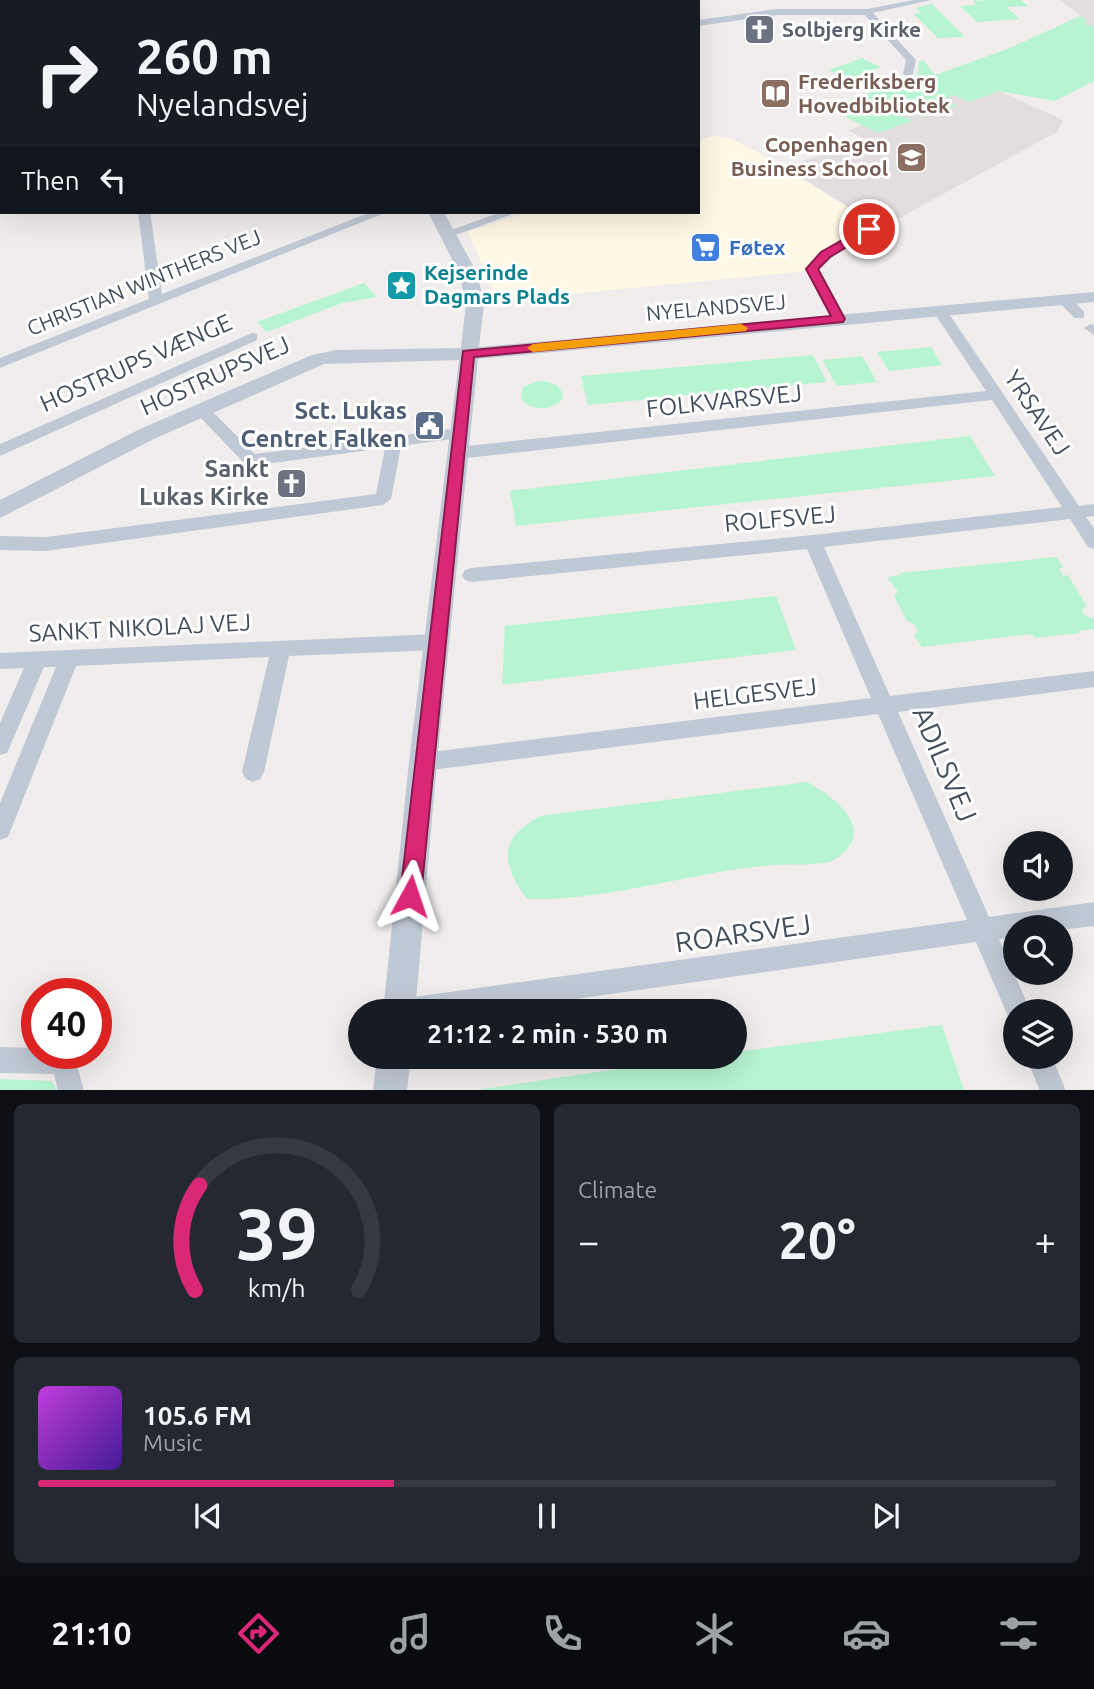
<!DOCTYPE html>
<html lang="en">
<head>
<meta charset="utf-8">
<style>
  :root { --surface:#171b24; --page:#242831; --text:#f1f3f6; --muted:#9ea1a6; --line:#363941; --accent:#db2777 }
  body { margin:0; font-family:Ubuntu,sans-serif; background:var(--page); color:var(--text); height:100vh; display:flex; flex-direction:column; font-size:26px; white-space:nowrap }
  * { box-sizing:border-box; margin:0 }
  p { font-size:23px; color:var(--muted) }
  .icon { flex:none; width:38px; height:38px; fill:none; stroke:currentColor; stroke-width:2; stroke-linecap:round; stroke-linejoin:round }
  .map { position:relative; height:1090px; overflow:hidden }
  .side { display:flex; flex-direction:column; gap:14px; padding:14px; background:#0d0f14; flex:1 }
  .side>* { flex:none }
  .guide { position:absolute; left:0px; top:0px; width:700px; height:214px; box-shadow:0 7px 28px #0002; background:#171b24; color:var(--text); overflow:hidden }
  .tools { position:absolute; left:1003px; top:831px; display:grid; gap:14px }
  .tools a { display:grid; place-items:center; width:70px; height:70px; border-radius:50%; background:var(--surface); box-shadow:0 7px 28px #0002; font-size:35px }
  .speed { position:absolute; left:21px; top:978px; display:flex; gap:14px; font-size:35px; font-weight:700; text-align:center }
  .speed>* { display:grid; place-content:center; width:91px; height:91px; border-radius:50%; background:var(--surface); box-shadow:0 7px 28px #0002; line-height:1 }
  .speed .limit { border:10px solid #d22; background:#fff; color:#111 }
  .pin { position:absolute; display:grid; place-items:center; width:60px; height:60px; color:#fff; margin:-30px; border:4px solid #fff; border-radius:50%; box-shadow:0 2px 7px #0007 }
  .me { position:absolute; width:77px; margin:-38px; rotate:5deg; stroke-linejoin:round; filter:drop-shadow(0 0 5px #0008) }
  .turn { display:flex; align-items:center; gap:24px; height:147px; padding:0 21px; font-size:32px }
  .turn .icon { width:91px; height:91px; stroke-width:2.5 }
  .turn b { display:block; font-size:49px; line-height:60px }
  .then { display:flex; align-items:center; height:66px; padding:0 21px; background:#0003; gap:14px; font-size:26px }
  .big { font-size:52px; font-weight:600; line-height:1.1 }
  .side .tile { flex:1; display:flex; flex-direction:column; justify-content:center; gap:10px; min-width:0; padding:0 24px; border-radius:10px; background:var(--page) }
  .side .dial { align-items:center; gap:0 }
  .dial svg { height:182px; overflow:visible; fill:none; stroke:var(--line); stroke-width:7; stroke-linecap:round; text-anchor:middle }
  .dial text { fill:var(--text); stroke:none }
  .song { display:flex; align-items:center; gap:21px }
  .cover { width:84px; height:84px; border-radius:10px; background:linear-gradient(135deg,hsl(290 70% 55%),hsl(260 70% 35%)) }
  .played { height:7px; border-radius:4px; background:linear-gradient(90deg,var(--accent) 35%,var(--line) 35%) }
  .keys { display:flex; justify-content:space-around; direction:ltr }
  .heat { display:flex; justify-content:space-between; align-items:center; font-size:38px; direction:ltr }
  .side .tiles { flex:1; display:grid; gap:14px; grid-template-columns:1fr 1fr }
  .tile:last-child { grid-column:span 2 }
  .trip { position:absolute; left:348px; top:999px; width:399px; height:70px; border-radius:35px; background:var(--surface); box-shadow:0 7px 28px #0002; font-weight:600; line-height:70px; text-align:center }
  .tab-bar { display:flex; height:112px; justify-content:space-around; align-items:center; background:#090b0e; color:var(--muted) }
  .tab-bar .icon { width:49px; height:49px }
  .tab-bar .selected { color:var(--accent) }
  .tab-bar b { font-size:32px; color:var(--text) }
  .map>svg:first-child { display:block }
  .commercial { fill:#fef8e4 }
  .education { fill:#e2dedf }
  .green { fill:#b6f4d2 }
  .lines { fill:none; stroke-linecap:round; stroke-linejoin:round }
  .minor { fill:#bfc9d5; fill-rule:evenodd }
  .tertiary { fill:#bfc9d5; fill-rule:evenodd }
  .route { fill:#db2777; stroke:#8e194d; stroke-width:2 }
  .slow { fill:#f59e0b }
  .labels { text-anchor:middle; stroke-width:6; stroke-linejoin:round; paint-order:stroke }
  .far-worship-label { font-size:21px; font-weight:bold; fill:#5b616d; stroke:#fff; text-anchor:start }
  .far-education-label { font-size:21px; font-weight:bold; fill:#785e54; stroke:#fff; text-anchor:start }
  .far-shop-label { font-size:21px; font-weight:bold; fill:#366cbe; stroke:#fff; text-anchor:start }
  .far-culture-label { font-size:21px; font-weight:bold; fill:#0d838f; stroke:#fff; text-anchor:start }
  .far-street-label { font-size:21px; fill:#444f5d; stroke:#fff }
  .street-label { font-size:24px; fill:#444f5d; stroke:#fff }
  .service-label { font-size:24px; font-weight:bold; fill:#4e5e75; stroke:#fff; text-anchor:end }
  .worship-label { font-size:24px; font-weight:bold; fill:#5b616d; stroke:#fff; text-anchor:end }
  .near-street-label { font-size:28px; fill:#444f5d; stroke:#fff }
</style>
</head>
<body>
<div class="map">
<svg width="1094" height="1091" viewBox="0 0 1094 1091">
  <rect width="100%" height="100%" fill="#f1eded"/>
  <path class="commercial" d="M712,136L730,138L759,153L881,228L809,271L488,302L492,287L468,232L529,212H698V140Z"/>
  <path class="education" d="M1060,0H1094V27L1083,24L1086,20Z
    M999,91L1063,120L1057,132L881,228L786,167L823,154L818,147L823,141L842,139L855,143L864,139L848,130L863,125L911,121L897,113L908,110L956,105L943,99L954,95L969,102Z"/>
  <path class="green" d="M990,0H1021L1028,6L1006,7L1020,19L977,22L960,6L976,5L973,1Z
    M932,4L965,37L938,38L914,14L921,13L915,8Z
    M1080,16L1087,21L1084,24L1094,27V81L1055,101L999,91L969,102L954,95L944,99L957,106L923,117L908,110L898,113L912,121L878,133L827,108L909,79L918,73L919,61H924L935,75L1010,48Z
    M862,58L881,67L847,79L829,70Z
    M364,283L377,297L342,303L267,332L257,322Z
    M931,347L942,365L889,371L877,352Z
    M813,355L827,382L588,405L581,376Z
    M862,356L877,382L837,386L822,360Z
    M538,381C549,381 559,383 563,395L561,401C549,411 531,411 521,399L523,387Z
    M970,436L995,476L516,526L510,491Z
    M1056,557L1063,567L1059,569L1063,576L1068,575L1086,605L1082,611L1085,616L1094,619V629L1078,631L1080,633L1035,638L1031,634L922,647L914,636L918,631L914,624L907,621L894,596L898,592L887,577L900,575L901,573Z
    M776,596L796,650L502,685L505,626Z
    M807,782C835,797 880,831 834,860C825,866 785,864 771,865C689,872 610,901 527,899C501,863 498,839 540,816Z
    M942,1025L964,1090H477L698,1057H735V1052Z
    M0,1079L52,1081L56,1090H0Z"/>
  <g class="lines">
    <path class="minor" d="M68,0H90L67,2Z
      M653,0H662L663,2H654Z
      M914,0H931L873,13L916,60L913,74L908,77L903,74L906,60L865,15H777L698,26V20L777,9H867Z
      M0,7H2V13H0Z
      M0,131H2L0,152Z
      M138,212H150L162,294L371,212H387L0,368V358L149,299Z
      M501,212H518L453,236H445L443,233Z
      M876,220L882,224L880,227L831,258L819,270L846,319L844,322H834L805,269L821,252Z
      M1066,297L1071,298L1084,312V318H1074L1061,304V298Z
      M940,307L945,308L1079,506L1094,504V516L1086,517L1094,528V549L1088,547L1070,519L824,547L890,696L1094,671V687L898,712L989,917L1094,902V926L1060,930V928H1015V937L999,939L1031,1012H1015V1023L1010,1021L976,942L484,1012H387L390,1002L399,999L967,920L878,714L423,771L416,769L413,762L416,755L423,753L871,698L807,549L471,582L465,580L462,575L465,570L471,568L813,535L1062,507L992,400L457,459L449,453L457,447L986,391L933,311Z
      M1091,324L1094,325V335L1084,328Z
      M252,333L257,334V340L0,456V444Z
      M201,404L206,405L255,454L459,428L467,433L459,438L401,446L391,499L383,505L46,551L0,550V536L46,537L376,494L385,448L251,466L245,464L196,413L193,409Z
      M437,634L444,636L447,642L444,648L437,650L289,656L264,772L260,779L253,782L246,779L242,772L269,657L76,666L8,837L0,840V803L56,667H44L7,753L0,755V723L24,668L0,669V653Z
      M0,1047L37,1048V1054H74L84,1091H58L54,1074L0,1073Z
      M1026,1057H1052L1066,1091H1040Z"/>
    <path class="tertiary" d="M293,0H305L306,2H294Z
      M506,0H529L504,2Z
      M0,41H2V49H0Z
      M428,212H444L477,273L484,303L479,347L1094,292V302L478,359L437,762L415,1012H383L409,762L459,360L324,364L154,439L0,518V500L140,429L312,355L336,350L461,348L466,303L459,273Z
      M377,1057H411L407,1091H373Z"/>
  </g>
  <path class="route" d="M869,225L875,229L873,231L830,257L818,269L845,319L843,322L474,357L421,896L418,903L410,906L403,903L400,896L463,351L831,316L806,269L821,252Z"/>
  <path class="slow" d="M741,324L748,328L746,331L533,352L527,348L533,344Z"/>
  <defs>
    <symbol id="church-square" viewBox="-11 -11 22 22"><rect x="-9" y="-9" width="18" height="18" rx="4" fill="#6b7280" stroke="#fff"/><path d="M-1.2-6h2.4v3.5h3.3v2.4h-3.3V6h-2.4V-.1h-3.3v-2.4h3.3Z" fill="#fff"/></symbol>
    <symbol id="library-square" viewBox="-11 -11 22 22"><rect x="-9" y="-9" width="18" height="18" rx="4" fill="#8d6e63" stroke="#fff"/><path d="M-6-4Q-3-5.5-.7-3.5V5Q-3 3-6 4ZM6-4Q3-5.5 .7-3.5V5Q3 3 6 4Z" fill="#fff"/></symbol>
    <symbol id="university-square" viewBox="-11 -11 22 22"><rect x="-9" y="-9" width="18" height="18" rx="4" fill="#8d6e63" stroke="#fff"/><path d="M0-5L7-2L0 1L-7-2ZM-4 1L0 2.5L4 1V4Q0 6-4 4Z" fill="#fff"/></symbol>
    <symbol id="supermarket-square" viewBox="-11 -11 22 22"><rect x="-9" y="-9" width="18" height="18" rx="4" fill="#3f7fe0" stroke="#fff"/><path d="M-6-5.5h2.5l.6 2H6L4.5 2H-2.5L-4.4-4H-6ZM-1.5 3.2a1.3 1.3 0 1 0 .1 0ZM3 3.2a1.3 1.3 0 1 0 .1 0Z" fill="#fff"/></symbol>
    <symbol id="sight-square" viewBox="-11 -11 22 22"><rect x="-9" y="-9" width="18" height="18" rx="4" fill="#0f9aa8" stroke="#fff"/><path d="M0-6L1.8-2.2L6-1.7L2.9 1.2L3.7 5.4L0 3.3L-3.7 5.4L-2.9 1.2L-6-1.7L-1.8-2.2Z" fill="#fff"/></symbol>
    <symbol id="civic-square" viewBox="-11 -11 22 22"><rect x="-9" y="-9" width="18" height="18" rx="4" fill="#5c6f8a" stroke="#fff"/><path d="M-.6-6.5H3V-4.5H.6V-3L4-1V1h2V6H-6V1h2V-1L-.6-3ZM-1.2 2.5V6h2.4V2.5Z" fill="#fff"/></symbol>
  </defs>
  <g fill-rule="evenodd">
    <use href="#church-square" x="742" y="12" width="35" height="35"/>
    <use href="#library-square" x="758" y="76" width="35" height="35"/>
    <use href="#university-square" x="894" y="140" width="35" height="35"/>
    <use href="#supermarket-square" x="688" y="230" width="35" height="35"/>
    <use href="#sight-square" x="384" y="268" width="35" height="35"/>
    <use href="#civic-square" x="412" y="408" width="35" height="35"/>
    <use href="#church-square" x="274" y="466" width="35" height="35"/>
  </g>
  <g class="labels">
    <g class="far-worship-label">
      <text x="782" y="37">Solbjerg Kirke</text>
    </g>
    <g class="far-education-label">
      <text x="798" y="89">Frederiksberg<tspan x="798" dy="24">Hovedbibliotek</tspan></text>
      <text x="888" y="152" text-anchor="end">Copenhagen<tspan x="888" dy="24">Business School</tspan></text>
    </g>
    <g class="far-shop-label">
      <text x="729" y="255">Føtex</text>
    </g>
    <g class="far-culture-label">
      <text x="424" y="280">Kejserinde<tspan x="424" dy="24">Dagmars Plads</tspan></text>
    </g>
    <g class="far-street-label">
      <text transform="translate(144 283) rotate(-22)" y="7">CHRISTIAN WINTHERS VEJ</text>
      <text transform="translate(716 308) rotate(-5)" y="7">NYELANDSVEJ</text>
    </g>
    <g class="street-label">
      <text transform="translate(136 363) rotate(-24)" y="8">HOSTRUPS VÆNGE</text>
      <text transform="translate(215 376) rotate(-24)" y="8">HOSTRUPSVEJ</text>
      <text transform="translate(724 401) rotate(-6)" y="8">FOLKVARSVEJ</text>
      <text transform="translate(1037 413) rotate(56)" y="8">YRSAVEJ</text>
      <text transform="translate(780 519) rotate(-5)" y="8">ROLFSVEJ</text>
      <text transform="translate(140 628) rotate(-3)" y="8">SANKT NIKOLAJ VEJ</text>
      <text transform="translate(755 694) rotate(-7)" y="8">HELGESVEJ</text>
    </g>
    <g class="service-label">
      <text x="407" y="419">Sct. Lukas<tspan x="407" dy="28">Centret Falken</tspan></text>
    </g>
    <g class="worship-label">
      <text x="269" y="477">Sankt<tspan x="269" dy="28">Lukas Kirke</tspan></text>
    </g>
    <g class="near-street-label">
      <text transform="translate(945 764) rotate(67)" y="10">ADILSVEJ</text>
      <text transform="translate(743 933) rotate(-8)" y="10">ROARSVEJ</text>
    </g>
  </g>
</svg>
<div class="tools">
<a><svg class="icon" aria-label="sound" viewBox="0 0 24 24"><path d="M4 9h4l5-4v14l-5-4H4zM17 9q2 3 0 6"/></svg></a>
<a><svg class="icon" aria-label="search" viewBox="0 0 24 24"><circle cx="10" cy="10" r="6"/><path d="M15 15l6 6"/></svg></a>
<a><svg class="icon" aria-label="layers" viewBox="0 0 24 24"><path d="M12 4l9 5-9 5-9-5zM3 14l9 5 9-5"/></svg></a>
</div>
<div class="speed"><div class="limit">40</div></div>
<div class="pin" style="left:869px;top:229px;background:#d93025"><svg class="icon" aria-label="arrive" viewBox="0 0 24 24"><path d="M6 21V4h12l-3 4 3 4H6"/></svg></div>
<svg class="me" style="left:410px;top:896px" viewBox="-20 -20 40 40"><path d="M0-17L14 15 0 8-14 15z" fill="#db2777" stroke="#fff" stroke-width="4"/></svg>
<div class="trip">21:12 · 2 min · 530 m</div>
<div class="guide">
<div class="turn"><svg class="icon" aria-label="right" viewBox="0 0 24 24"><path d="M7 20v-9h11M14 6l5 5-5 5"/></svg><div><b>260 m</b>Nyelandsvej</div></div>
<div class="then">Then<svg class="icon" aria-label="left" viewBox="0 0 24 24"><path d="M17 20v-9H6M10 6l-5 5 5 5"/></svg></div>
</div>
</div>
<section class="side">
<div class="tiles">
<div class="tile dial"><svg viewBox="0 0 100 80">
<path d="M14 69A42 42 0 1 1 86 69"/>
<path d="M14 69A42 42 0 0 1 16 23" stroke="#db2777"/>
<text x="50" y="56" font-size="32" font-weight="700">39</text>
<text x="50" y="72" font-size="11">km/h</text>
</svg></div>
<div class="tile"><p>Climate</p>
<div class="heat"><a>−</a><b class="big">20°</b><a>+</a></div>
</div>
<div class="tile">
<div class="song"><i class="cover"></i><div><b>105.6 FM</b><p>Music</p></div></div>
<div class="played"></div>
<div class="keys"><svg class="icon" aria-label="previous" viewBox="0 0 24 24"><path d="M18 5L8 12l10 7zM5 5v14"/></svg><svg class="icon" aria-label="pause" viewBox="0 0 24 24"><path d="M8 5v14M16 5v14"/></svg><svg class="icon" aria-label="next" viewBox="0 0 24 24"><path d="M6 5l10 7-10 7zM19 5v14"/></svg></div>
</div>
</div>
</section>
<nav class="tab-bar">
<b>21:10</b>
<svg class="icon selected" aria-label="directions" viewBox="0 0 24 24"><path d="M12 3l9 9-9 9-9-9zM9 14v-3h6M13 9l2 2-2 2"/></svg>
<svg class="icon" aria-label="music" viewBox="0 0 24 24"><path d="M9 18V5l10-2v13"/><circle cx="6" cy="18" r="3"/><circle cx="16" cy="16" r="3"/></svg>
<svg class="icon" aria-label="phone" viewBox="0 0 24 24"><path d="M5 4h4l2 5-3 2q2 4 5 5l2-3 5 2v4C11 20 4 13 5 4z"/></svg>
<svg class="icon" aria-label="climate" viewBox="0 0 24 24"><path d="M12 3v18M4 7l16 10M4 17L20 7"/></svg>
<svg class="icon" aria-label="car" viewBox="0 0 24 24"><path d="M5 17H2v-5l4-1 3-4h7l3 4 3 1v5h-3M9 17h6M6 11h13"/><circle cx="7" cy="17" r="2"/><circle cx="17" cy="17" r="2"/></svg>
<svg class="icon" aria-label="filters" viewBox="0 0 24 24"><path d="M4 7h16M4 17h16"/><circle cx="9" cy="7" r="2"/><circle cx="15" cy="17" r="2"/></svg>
</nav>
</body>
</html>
